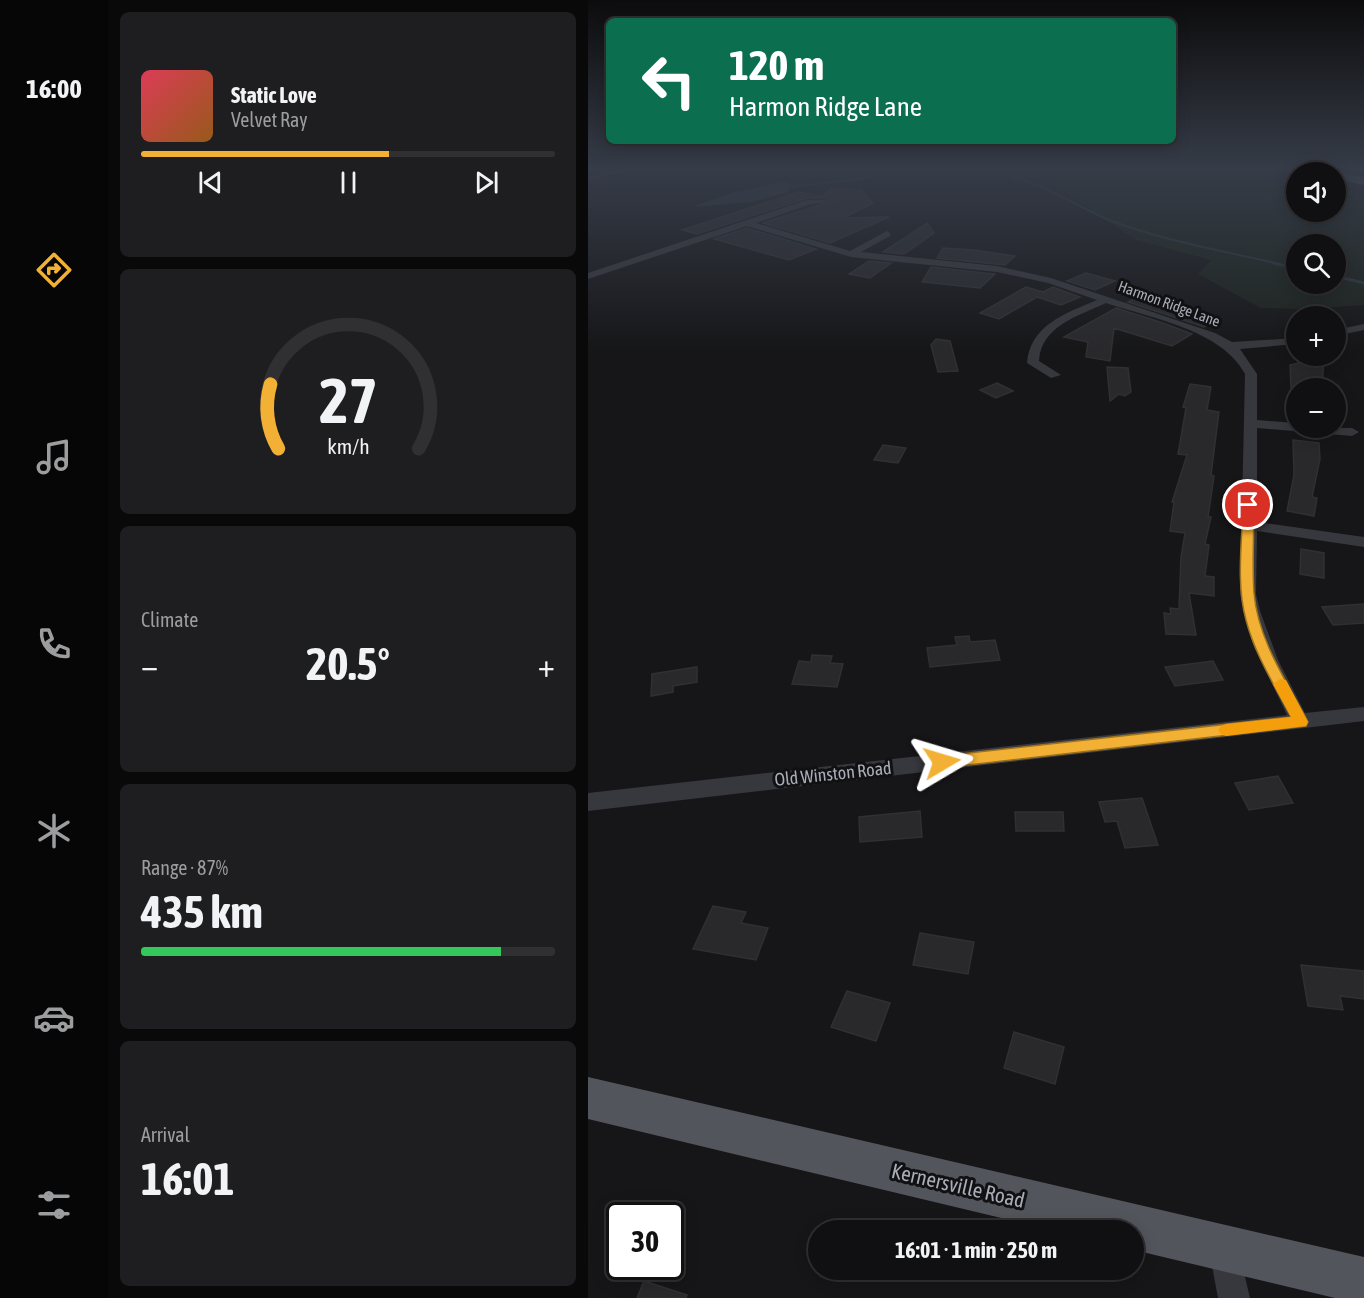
<!DOCTYPE html>
<html lang="en">
<head>
<meta charset="utf-8">
<style>
  :root { --surface:#101012; --page:#1e1e20; --text:#f1f3f6; --muted:#9c9d9f; --line:#303032; --accent:#f2b134 }
  body { margin:0; font-family:"Asap Condensed",sans-serif; background:var(--page); color:var(--text); height:100vh; display:flex; flex-direction:column; font-size:22px; white-space:nowrap }
  * { box-sizing:border-box; margin:0 }
  p { font-size:20px; color:var(--muted) }
  .icon { flex:none; width:33px; height:33px; fill:none; stroke:currentColor; stroke-width:2; stroke-linecap:round; stroke-linejoin:round }
  .map { position:relative; flex:1; overflow:hidden }
  .sheet { display:flex; flex-direction:column; gap:12px; padding:12px; background:#09090a; width:480px }
  .sheet>* { flex:none }
  .guide { position:absolute; left:18px; top:18px; width:570px; height:126px; border-radius:9px; box-shadow:0 3px 15px #0003,0 0 0 2px var(--line); background:#0b6e4f; color:#fff; overflow:hidden }
  .controls { position:absolute; left:698px; top:162px; display:grid; gap:12px }
  .controls a { display:grid; place-items:center; width:60px; height:60px; border-radius:50%; background:var(--surface); box-shadow:0 3px 15px #0003,0 0 0 2px var(--line); font-size:30px }
  .speed { position:absolute; left:18px; top:1202px; display:flex; gap:12px; font-size:30px; font-weight:700; text-align:center }
  .speed>* { display:grid; place-content:center; width:78px; height:78px; border-radius:50%; background:var(--surface); box-shadow:0 3px 15px #0003,0 0 0 2px var(--line); line-height:1 }
  .speed .limit { border:3px solid #111; border-radius:9px; background:#fff; color:#111 }
  .pin { position:absolute; display:grid; place-items:center; width:51px; height:51px; color:#fff; margin:-26px; border:3px solid #fff; border-radius:50%; box-shadow:0 2px 6px #0007 }
  .me { position:absolute; width:66px; margin:-33px; rotate:83deg; stroke-linejoin:round; filter:drop-shadow(0 0 4px #0008) }
  .turn { display:flex; align-items:center; gap:21px; height:126px; padding:0 24px; font-size:27px }
  .turn .icon { width:78px; height:78px; stroke-width:2.5 }
  .turn b { display:block; font-size:42px; line-height:51px }
  .big { font-size:45px; font-weight:700; line-height:1.1 }
  .sheet .tile { flex:1; display:flex; flex-direction:column; justify-content:center; gap:9px; min-width:0; padding:0 21px; border-radius:9px; background:var(--page) }
  .sheet .dial { align-items:center; gap:0 }
  .dial svg { height:156px; overflow:visible; fill:none; stroke:var(--line); stroke-width:7; stroke-linecap:round; text-anchor:middle }
  .dial text { fill:var(--text); stroke:none }
  .song { display:flex; align-items:center; gap:18px }
  .cover { width:72px; height:72px; border-radius:9px; background:linear-gradient(135deg,hsl(350 70% 55%),hsl(30 70% 35%)) }
  .played { height:6px; border-radius:3px; background:linear-gradient(90deg,var(--accent) 60%,var(--line) 60%) }
  .keys { display:flex; justify-content:space-around; direction:ltr }
  .heat { display:flex; justify-content:space-between; align-items:center; font-size:33px; direction:ltr }
  .charge { height:9px; border-radius:4px; background:linear-gradient(90deg,#34c759 87%,var(--line) 0) }
  .trip { position:absolute; left:220px; top:1220px; width:336px; height:60px; border-radius:30px; background:var(--surface); box-shadow:0 3px 15px #0003,0 0 0 2px var(--line); font-weight:700; line-height:60px; text-align:center }
  main { display:flex; flex:1; min-height:0 }
  .tabs { display:flex; flex-direction:column; width:108px; justify-content:space-around; align-items:center; background:#060607; color:var(--muted) }
  .tabs .icon { width:42px; height:42px }
  .tabs .selected { color:var(--accent) }
  .tabs b { font-size:27px; color:var(--text) }
  .map>svg:first-child { display:block }
  .green { fill:#1c231d; fill-rule:evenodd }
  .water { fill:#2c353c }
  .lines { fill:none; stroke-linecap:round; stroke-linejoin:round }
  .stream-far1 { stroke:#2c353c; stroke-width:2 }
  .stream { stroke:#2c353c; stroke-width:3 }
  .building { fill:#29292c; stroke:#303034; stroke-width:1.5 }
  .street { fill:#37383d; fill-rule:evenodd }
  .primary { fill:#53555c; fill-rule:evenodd }
  .highway { fill:#63666e; fill-rule:evenodd }
  .route { fill:#f2b134; stroke:#9d7322; stroke-width:1.5 }
  .slow { fill:#f59e0b }
  .labels { text-anchor:middle; stroke-width:6; stroke-linejoin:round; paint-order:stroke }
  .far-street-label { font-size:15px; fill:#a8adb8; stroke:#111113 }
  .street-label { font-size:18px; fill:#a8adb8; stroke:#111113 }
  .near-street-label { font-size:21px; fill:#a8adb8; stroke:#111113 }
</style>
</head>
<body>
<main>
<nav class="tabs">
<b>16:00</b>
<svg class="icon selected" aria-label="directions" viewBox="0 0 24 24"><path d="M12 3l9 9-9 9-9-9zM9 14v-3h6M13 9l2 2-2 2"/></svg>
<svg class="icon" aria-label="music" viewBox="0 0 24 24"><path d="M9 18V5l10-2v13"/><circle cx="6" cy="18" r="3"/><circle cx="16" cy="16" r="3"/></svg>
<svg class="icon" aria-label="phone" viewBox="0 0 24 24"><path d="M5 4h4l2 5-3 2q2 4 5 5l2-3 5 2v4C11 20 4 13 5 4z"/></svg>
<svg class="icon" aria-label="climate" viewBox="0 0 24 24"><path d="M12 3v18M4 7l16 10M4 17L20 7"/></svg>
<svg class="icon" aria-label="car" viewBox="0 0 24 24"><path d="M5 17H2v-5l4-1 3-4h7l3 4 3 1v5h-3M9 17h6M6 11h13"/><circle cx="7" cy="17" r="2"/><circle cx="17" cy="17" r="2"/></svg>
<svg class="icon" aria-label="filters" viewBox="0 0 24 24"><path d="M4 7h16M4 17h16"/><circle cx="9" cy="7" r="2"/><circle cx="15" cy="17" r="2"/></svg>
</nav>
<section class="sheet">
<div class="tile">
<div class="song"><i class="cover"></i><div><b>Static Love</b><p>Velvet Ray</p></div></div>
<div class="played"></div>
<div class="keys"><svg class="icon" aria-label="previous" viewBox="0 0 24 24"><path d="M18 5L8 12l10 7zM5 5v14"/></svg><svg class="icon" aria-label="pause" viewBox="0 0 24 24"><path d="M8 5v14M16 5v14"/></svg><svg class="icon" aria-label="next" viewBox="0 0 24 24"><path d="M6 5l10 7-10 7zM19 5v14"/></svg></div>
</div>
<div class="tile dial"><svg viewBox="0 0 100 80">
<path d="M14 69A42 42 0 1 1 86 69"/>
<path d="M14 69A42 42 0 0 1 10 36" stroke="#f2b134"/>
<text x="50" y="56" font-size="32" font-weight="700">27</text>
<text x="50" y="72" font-size="11">km/h</text>
</svg></div>
<div class="tile"><p>Climate</p>
<div class="heat"><a>−</a><b class="big">20.5°</b><a>+</a></div>
</div>
<div class="tile"><p>Range · 87%</p><b class="big">435 km</b><div class="charge"></div></div>
<div class="tile"><p>Arrival</p><b class="big">16:01</b></div>
</section>
<div class="map">
<svg width="776" height="1298" viewBox="0 0 776 1298">
  <rect width="100%" height="100%" fill="#161618"/>
  <path class="green" d="M452,170H655L708,181V212H747V188L776,194V305L720,309L673,308L610,274L623,260L548,240L458,179ZM708,244H747V284H708Z"/>
  <path class="water" d="M193,182H202L201,192L163,202L104,207L143,193Z"/>
  <g class="lines">
    <path class="stream-far1" d="M428,170L438,175L424,178C458,184 489,207 521,220C576,241 635,251 692,264
      M195,188L277,178L305,170"/>
    <path class="stream" d="M685,263L708,268
      M747,276L776,283"/>
  </g>
  <path class="building" d="M243,188L273,190L285,203L255,218L301,217L242,243L175,223L244,201L238,198H219L109,234L94,230L211,192L233,197Z
    M339,223L346,233L316,254L295,252Z
    M159,228L228,249L201,260L126,239Z
    M355,248L386,250L427,256L417,265L349,258Z
    M281,261L303,263L282,278L261,274Z
    M343,267L407,274L392,288L334,282Z
    M498,273L527,281L507,290L479,281Z
    M438,287L455,292L465,287L492,297L473,305L449,297L411,319L392,313Z
    M559,291L594,303L590,305L632,318L616,327L540,302Z
    M528,308L575,323L604,334L584,346L526,328L522,361L498,357L500,342L476,337Z
    M348,339L362,341L370,371L350,372L343,345Z
    M736,357L734,388H703L702,365Z
    M519,367L540,368L543,392L537,396L531,394L522,401Z
    M409,383L425,391L408,398L392,390Z
    M602,384L623,387L619,410L631,412L623,475L626,476L620,517H623L617,544L621,545L617,576L626,577V596L601,593L608,635L578,634L576,613L583,614L582,608L591,609L593,557L597,533L582,531L586,502H584L599,455L590,454L598,408L595,407Z
    M705,440L731,443L732,459L724,497L729,498L726,516L699,511L706,475Z
    M295,445L318,448L310,463L286,460Z
    M713,549L736,553V578L712,574Z
    M776,604V623L745,625L734,607Z
    M381,636L382,642L407,640L412,660L342,667L339,648L369,645L367,637Z
    M224,655L244,656L242,663L255,664L249,687L204,684L211,661L223,662Z
    M625,661L635,680L587,686L577,667Z
    M109,667V682L85,686V692L63,696L64,674Z
    M690,776L705,803L661,810L647,783Z
    M554,798L570,845L537,848L529,821L517,822L511,802Z
    M332,811L334,837L272,842L271,817Z
    M427,812H475L476,831H428Z
    M125,906L158,912L153,923L180,928L168,960L105,949Z
    M332,933L386,942L380,974L325,965Z
    M713,965L776,971V999L752,996L755,1010L720,1006Z
    M259,991L302,1003L288,1041L243,1027Z
    M426,1032L476,1047L467,1084L416,1068Z
    M56,1281L99,1295L98,1298H49Z"/>
  <g class="lines">
    <path class="street" d="M28,170H41L0,181V177Z
      M219,200H238L242,202L223,204L168,223L262,251L299,231L303,234L302,236L273,252L409,266L463,278L627,333L644,342L708,338V344L652,349L669,374V420L708,423V428H764L771,432L764,436L669,428V522L776,537V547L669,531L668,594L672,611L690,660L717,713L776,707V721L0,811V793L699,715L665,644L652,594L657,374C634,330 563,318 518,303C490,316 453,326 451,361L473,375L463,378L439,363C442,325 478,313 509,300L460,283L409,272L263,257L159,226L0,279V273Z
      M776,324V330L747,336V330Z
      M637,1234L648,1239L662,1298H630L621,1250L626,1239Z"/>
    <path class="primary" d="M0,1077L776,1257V1298H747L546,1250V1230H463L0,1119Z"/>
    <path class="highway" d="M747,171L776,177V185L747,179V172H742Z"/>
  </g>
  <linearGradient id="sky" x2="0" y2="1"><stop stop-color="#0c0c0d"/><stop offset="0.48" stop-color="#363c48"/><stop offset="1" stop-color="#363c48" stop-opacity="0"/></linearGradient>
  <rect width="776" height="352" fill="url(#sky)"/>
  <path class="route" d="M660,501L666,505C666,534 664,564 666,593C670,640 699,682 720,722L718,726L354,768L349,766L347,762L349,758L354,756L703,717C687,686 667,655 658,620C648,584 654,542 655,505Z"/>
  <path class="slow" d="M692,679L698,680L720,722L718,726L638,736L633,734L630,730L633,726L638,724L703,717L685,684Z"/>
  <g class="labels">
    <g class="far-street-label">
      <text transform="translate(581 304) rotate(20)" y="5">Harmon Ridge Lane</text>
    </g>
    <g class="street-label">
      <text transform="translate(245 774) rotate(-6)" y="6">Old Winston Road</text>
    </g>
    <g class="near-street-label">
      <text transform="translate(370 1186) rotate(13)" y="7">Kernersville Road</text>
    </g>
  </g>
</svg>
<div class="controls">
<a><svg class="icon" aria-label="sound" viewBox="0 0 24 24"><path d="M4 9h4l5-4v14l-5-4H4zM17 9q2 3 0 6"/></svg></a>
<a><svg class="icon" aria-label="search" viewBox="0 0 24 24"><circle cx="10" cy="10" r="6"/><path d="M15 15l6 6"/></svg></a>
<a>+</a>
<a>−</a>
</div>
<div class="speed"><div class="limit">30</div></div>
<div class="pin" style="left:660px;top:505px;background:#d93025"><svg class="icon" aria-label="arrive" viewBox="0 0 24 24"><path d="M6 21V4h12l-3 4 3 4H6"/></svg></div>
<svg class="me" style="left:354px;top:762px" viewBox="-20 -20 40 40"><path d="M0-17L14 15 0 8-14 15z" fill="#f2b134" stroke="#fff" stroke-width="4"/></svg>
<div class="trip">16:01 · 1 min · 250 m</div>
<div class="guide">
<div class="turn"><svg class="icon" aria-label="left" viewBox="0 0 24 24"><path d="M17 20v-9H6M10 6l-5 5 5 5"/></svg><div><b>120 m</b>Harmon Ridge Lane</div></div>
</div>
</div>
</main>
</body>
</html>
